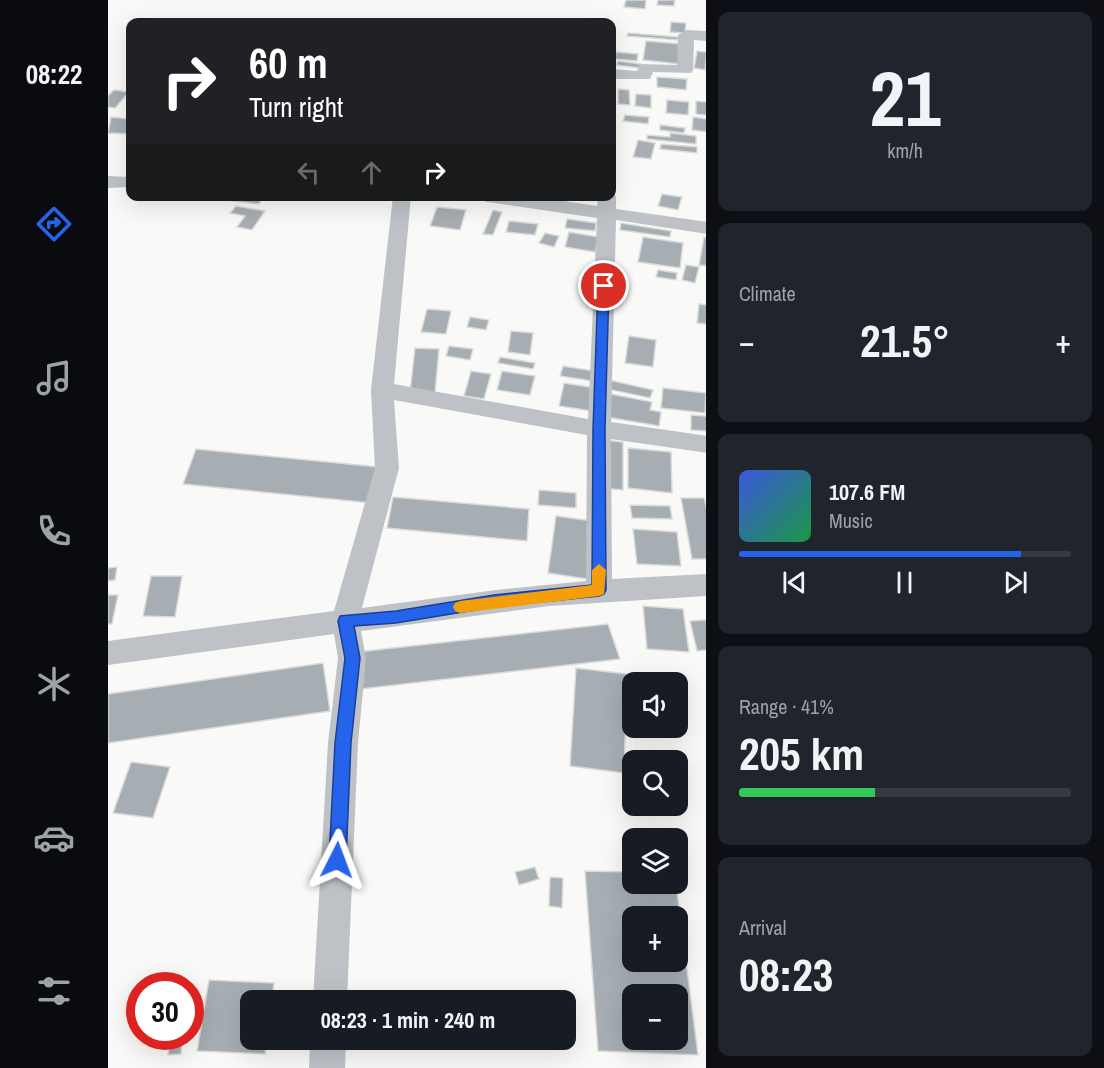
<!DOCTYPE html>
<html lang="en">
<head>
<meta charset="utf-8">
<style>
  :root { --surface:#171b24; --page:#20242c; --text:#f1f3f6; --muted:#9ea1a6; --line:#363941; --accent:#2563eb }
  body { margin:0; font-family:"Archivo Narrow",sans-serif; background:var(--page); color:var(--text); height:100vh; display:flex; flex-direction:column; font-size:22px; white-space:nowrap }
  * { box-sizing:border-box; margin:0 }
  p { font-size:20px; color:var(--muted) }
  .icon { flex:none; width:33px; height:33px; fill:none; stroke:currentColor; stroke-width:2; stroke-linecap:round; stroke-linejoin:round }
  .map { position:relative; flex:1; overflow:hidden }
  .details { display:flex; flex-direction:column; gap:12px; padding:12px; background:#0d0f14; width:398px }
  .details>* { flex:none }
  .hud { position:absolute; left:18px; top:18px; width:490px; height:183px; border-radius:12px; box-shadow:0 6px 24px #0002; background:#202124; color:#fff; overflow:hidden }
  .controls { position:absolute; left:514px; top:672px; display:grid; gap:12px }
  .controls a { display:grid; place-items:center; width:66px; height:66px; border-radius:12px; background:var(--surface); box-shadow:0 6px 24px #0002; font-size:30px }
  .speed { position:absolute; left:18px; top:972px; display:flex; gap:12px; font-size:30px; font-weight:700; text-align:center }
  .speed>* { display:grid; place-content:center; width:78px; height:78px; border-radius:50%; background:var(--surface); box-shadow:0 6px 24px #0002; line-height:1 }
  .speed .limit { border:9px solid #d22; background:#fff; color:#111 }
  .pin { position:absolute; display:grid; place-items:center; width:51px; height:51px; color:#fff; margin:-26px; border:3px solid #fff; border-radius:50%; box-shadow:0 2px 6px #0007 }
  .me { position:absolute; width:66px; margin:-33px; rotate:3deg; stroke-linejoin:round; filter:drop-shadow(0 0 4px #0008) }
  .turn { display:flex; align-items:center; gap:21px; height:126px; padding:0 24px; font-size:27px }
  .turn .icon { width:78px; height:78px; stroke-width:2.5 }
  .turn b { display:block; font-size:42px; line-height:51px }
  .lanes { display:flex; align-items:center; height:57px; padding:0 24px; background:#0003; justify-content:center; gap:30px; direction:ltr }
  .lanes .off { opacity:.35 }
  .big { font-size:45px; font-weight:700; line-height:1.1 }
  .details .tile { flex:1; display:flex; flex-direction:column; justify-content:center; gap:9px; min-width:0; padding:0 21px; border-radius:12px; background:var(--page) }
  .details .dial { align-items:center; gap:0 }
  .dial b { font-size:78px; line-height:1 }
  .song { display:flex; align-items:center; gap:18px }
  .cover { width:72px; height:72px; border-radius:9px; background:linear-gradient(135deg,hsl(230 70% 55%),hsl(140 70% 35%)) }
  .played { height:6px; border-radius:3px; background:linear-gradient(90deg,var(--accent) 85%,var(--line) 85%) }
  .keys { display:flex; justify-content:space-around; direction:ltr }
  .heat { display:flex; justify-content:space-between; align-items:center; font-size:33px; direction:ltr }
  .charge { height:9px; border-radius:4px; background:linear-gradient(90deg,#34c759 41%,var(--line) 0) }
  .trip { position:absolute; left:132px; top:990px; width:336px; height:60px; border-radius:12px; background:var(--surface); box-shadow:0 6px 24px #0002; font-weight:700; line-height:60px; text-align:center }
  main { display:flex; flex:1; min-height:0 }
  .tab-bar { display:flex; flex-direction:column; width:108px; justify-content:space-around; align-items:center; background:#090b0e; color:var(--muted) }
  .tab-bar .icon { width:42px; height:42px }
  .tab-bar .selected { color:var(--accent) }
  .tab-bar b { font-size:27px; color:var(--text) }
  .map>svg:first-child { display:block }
  .building { fill:#a6aeb3; stroke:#dbdbd9; stroke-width:1.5; fill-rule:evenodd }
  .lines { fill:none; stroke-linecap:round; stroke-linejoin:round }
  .minor { fill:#bec2c6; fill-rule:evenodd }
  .route { fill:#2563eb; stroke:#184099; stroke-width:1.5 }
  .slow { fill:#f59e0b }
</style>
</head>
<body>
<main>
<nav class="tab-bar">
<b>08:22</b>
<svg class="icon selected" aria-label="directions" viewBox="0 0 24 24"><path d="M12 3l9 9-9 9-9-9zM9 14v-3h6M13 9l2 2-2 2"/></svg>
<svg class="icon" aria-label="music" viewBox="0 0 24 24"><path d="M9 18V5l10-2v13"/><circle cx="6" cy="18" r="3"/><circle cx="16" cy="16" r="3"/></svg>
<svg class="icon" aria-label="phone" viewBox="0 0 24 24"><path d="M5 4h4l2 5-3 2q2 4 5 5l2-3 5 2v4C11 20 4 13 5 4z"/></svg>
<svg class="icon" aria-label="climate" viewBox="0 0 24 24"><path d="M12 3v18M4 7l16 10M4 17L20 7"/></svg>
<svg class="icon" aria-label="car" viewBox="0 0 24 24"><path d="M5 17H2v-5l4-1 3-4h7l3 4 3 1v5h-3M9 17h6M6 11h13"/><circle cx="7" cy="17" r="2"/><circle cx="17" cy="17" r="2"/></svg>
<svg class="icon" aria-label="filters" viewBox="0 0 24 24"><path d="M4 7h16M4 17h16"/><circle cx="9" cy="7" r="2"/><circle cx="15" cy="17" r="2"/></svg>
</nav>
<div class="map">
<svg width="599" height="1068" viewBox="0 0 599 1068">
  <rect width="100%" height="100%" fill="#f9f9f7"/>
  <path class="building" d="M518,0H538L537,9L516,7Z
    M550,0H567L566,6L549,5Z
    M563,22L578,23L577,33L562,32Z
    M520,33L570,37V40L519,36Z
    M538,41L574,44L571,64L535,60Z
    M589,51L599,52L597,70L586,68Z
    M508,52L530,54L529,61L507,59Z
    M510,61L533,64L532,68L508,65Z
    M549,77L579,79L578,90L549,87Z
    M510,89L521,90L522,105L510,104Z
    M6,90L21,92L7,108L0,107V96Z
    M528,94L543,95V108L527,106Z
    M559,100L581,102L580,115L558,113Z
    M588,101L599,102V115L588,114Z
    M517,115L541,117L540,124L515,121Z
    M3,117L22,119V134L0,133Z
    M585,117L599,119V132L584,130Z
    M552,125L577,128L576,133L552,130Z
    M562,133L588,136V144L539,139V135L562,137Z
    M530,140L547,143L543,159L525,157Z
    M553,144L589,147V153L552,149Z
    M554,194L574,197L570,210L550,206Z
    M127,196H156L151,204L124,201Z
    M128,206L157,211L144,230L129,227L137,216L122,213Z
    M329,207L358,210L352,230L322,226Z
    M385,210L394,212L385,235L375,234Z
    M459,219L488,223L487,231L457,228Z
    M401,221L430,224L427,235L398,232Z
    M513,223L563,231L562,237L512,230Z
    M461,232L491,237L487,252L457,247Z
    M437,233L451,236L446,247L431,243Z
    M535,237L575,243L572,268L530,262Z
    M596,237L599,238V266L591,265Z
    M578,265L591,267L587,283L574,280Z
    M550,270L569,273L568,280L548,277Z
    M591,304L599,305V324L589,323Z
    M319,309L343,311L338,334L313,332Z
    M362,317L381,320L378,330L359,327Z
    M403,331L425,333L422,355L400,352Z
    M521,336L548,340L545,367L517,363Z
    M341,346L365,349L362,360L338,356Z
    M307,348L331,349L327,393L302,392Z
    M392,357L427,363L425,369L390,363Z
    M455,366L486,371L484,381L452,376Z
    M363,371L383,374L376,399L356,396Z
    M394,371L427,376L422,395L389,390Z
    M501,380L545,390L542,398L499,389Z
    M456,383L488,388L483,411L451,406Z
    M555,388L598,393L597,413L553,408Z
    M503,394L544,402L542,410L553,412L551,426L498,417Z
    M583,415L599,416V431L583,430Z
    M494,440L515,442V490L493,488Z
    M520,448L563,452L564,493L520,488Z
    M88,449L271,467L263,503L75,484Z
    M431,490L468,493V508L430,505Z
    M285,497L421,509L419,541L279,528Z
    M573,498H596L599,510V559H584Z
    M522,505L562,506L564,519L524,518Z
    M448,516L485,521L479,579L440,573Z
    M525,529L569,532L573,566L529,564Z
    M9,567L7,580L0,581V568Z
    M43,576H74L67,617L35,616Z
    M0,595H10L4,624H0Z
    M535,606L575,609L581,652L539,649Z
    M599,620V650L589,651L582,621Z
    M500,624L512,659L253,689L249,652Z
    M215,663L222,711L0,743V694Z
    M468,668L519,674L516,773L462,766Z
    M23,762L62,767L45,818L5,813Z
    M427,867L431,879L411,885L407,872Z
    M477,871L525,872V884H568L590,1055L490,1051ZM525,916H570V962H525ZM525,994H570V1040H525Z
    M442,877L455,878L454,908L441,906Z
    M101,980L166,983L164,1000H142V1040H159L157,1054L89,1051Z
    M62,1036H74L73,1054L60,1055Z"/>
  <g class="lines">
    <path class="minor" d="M578,30L599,31V41L586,40L585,70L583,73L545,72L542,79H504V69L529,71L532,64L569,65L570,35Z
      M0,176L22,177V187L0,188Z
      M504,192L508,196V209L599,222V234L508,220L503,422L599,436V453L503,439L504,579L599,574V596L441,606L253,631L258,658L250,743L239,1000H205L220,743L230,658L226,634L0,665V641L226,611L267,468L263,390L285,196H303L286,384L480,419L489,218L379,202L372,200L370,196H421L489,206L490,196H504ZM286,400L479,435L478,581L388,590L254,608L291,468Z
      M202,1040H238L237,1068H201Z"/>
  </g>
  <path class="route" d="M496,282L501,286L497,429L498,590L496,594L491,596L386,607L288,623L246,626L252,658L243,743L238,860L235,866L229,868L223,866L221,860L227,743L237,658L230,621L232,616L288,611L386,595L484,585L485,429L490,286Z"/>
  <path class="slow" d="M491,564L498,570L496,594L491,596L352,613L347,611L345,607L347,603L352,601L484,585V570Z"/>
</svg>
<div class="controls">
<a><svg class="icon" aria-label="sound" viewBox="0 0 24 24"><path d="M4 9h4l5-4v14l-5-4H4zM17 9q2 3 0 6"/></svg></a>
<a><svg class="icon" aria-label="search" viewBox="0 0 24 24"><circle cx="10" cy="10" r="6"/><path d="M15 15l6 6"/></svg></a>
<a><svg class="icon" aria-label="layers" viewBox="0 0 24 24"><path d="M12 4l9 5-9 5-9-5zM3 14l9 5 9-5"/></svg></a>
<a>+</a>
<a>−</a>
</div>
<div class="speed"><div class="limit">30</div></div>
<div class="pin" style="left:496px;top:286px;background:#d93025"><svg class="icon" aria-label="arrive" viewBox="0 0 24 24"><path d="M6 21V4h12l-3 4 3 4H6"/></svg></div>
<svg class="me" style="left:229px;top:860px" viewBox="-20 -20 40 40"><path d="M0-17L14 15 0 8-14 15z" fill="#2563eb" stroke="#fff" stroke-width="4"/></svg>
<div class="trip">08:23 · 1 min · 240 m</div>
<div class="hud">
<div class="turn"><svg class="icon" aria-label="right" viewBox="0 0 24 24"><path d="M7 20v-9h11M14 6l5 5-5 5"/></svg><div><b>60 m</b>Turn right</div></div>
<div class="lanes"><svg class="icon off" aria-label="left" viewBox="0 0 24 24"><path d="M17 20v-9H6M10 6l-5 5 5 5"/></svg><svg class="icon off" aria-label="ahead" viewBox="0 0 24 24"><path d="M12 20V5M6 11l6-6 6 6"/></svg><svg class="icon" aria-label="right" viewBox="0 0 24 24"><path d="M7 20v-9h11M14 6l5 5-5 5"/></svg></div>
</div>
</div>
<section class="details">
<div class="tile dial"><b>21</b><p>km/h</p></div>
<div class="tile"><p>Climate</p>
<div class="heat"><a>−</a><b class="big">21.5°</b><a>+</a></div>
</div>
<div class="tile">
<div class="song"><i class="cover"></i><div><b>107.6 FM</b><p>Music</p></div></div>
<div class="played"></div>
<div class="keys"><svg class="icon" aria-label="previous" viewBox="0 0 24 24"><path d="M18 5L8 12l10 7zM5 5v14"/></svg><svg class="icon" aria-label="pause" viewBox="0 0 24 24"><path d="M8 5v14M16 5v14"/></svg><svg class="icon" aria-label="next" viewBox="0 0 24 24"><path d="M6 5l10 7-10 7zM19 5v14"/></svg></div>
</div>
<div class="tile"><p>Range · 41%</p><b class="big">205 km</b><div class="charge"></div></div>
<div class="tile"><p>Arrival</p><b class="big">08:23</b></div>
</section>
</main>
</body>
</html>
